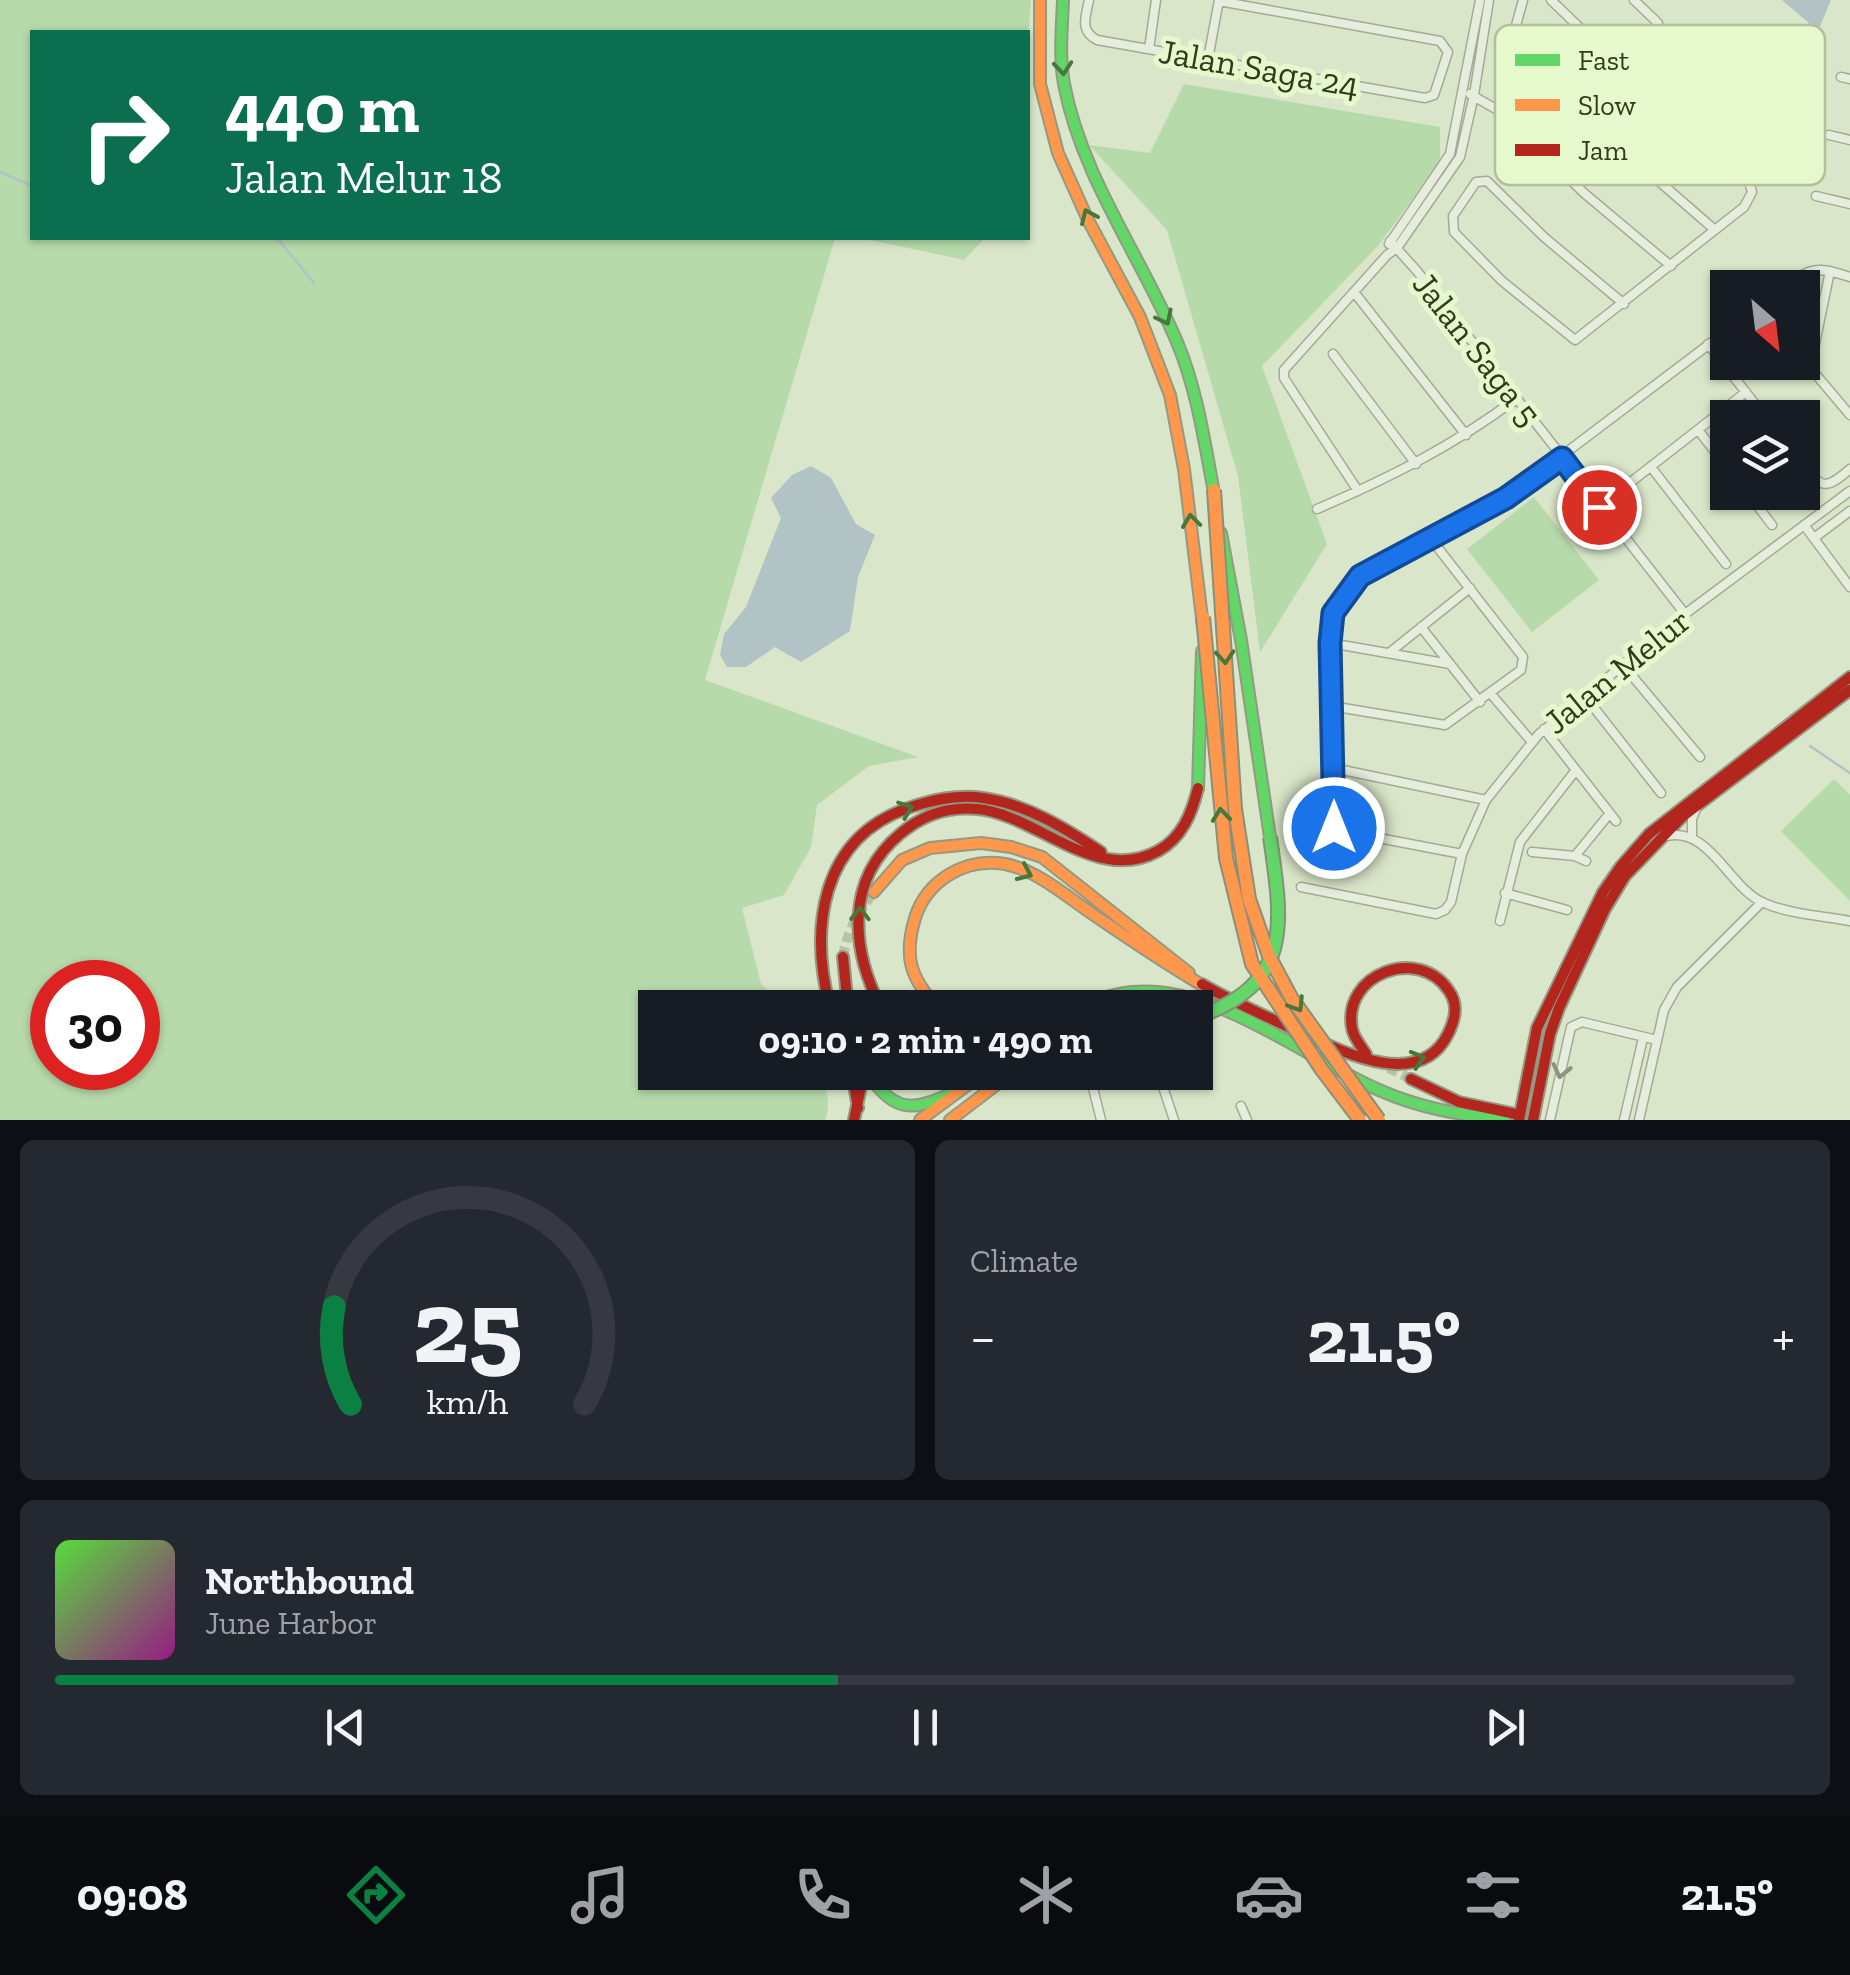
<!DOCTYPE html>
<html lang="en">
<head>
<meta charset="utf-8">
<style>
  :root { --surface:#171b24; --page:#242831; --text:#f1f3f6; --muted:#9ea1a6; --line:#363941; --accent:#0b8043 }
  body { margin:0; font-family:"Zilla Slab",serif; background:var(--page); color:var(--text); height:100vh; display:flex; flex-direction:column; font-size:38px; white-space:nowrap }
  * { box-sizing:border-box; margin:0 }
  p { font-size:32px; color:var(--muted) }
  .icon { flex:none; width:55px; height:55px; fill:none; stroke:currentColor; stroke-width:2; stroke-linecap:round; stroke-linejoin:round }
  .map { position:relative; height:1120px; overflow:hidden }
  .drawer { display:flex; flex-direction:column; gap:20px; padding:20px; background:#0d0f14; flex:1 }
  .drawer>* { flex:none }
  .hud { position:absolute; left:30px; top:30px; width:1000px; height:210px; border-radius:0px; box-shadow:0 2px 8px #0004; background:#0b6e4f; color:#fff; overflow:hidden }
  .needle { width:65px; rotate:152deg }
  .fabs { position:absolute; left:1710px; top:270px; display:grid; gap:20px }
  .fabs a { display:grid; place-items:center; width:110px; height:110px; border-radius:0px; background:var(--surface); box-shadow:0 2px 8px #0004; font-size:50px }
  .speed { position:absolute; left:30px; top:960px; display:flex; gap:20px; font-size:50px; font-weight:700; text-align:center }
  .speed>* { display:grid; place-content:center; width:130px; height:130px; border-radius:50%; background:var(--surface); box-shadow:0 2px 8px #0004; line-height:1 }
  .speed .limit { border:15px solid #d22; background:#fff; color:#111 }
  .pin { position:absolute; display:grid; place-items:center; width:85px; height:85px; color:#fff; margin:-42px; border:5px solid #fff; border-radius:50%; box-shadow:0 2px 10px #0007 }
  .me { position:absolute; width:110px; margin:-55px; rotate:0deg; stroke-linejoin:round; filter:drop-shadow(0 0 8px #0008) }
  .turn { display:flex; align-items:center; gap:35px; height:210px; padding:0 30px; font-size:45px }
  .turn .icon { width:130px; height:130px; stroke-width:2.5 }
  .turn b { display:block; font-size:70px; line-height:85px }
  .big { font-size:75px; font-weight:700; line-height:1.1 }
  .drawer .tile { flex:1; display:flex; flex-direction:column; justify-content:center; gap:15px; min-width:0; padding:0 35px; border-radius:15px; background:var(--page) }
  .drawer .dial { align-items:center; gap:0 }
  .dial svg { height:260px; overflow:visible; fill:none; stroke:var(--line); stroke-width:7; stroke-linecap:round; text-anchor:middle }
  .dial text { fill:var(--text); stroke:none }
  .song { display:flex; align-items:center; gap:30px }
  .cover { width:120px; height:120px; border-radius:15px; background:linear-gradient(135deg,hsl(110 70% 55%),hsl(310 70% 35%)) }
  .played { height:10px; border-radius:5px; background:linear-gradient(90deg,var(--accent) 45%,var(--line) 45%) }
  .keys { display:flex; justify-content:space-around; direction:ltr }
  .heat { display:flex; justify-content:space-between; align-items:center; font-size:55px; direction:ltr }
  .drawer .tiles { flex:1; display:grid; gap:20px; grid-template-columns:1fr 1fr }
  .tile:last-child { grid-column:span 2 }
  .trip { position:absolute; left:638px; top:990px; width:575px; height:100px; border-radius:0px; background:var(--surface); box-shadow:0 2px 8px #0004; font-weight:700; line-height:100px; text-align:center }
  .tab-bar { display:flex; height:160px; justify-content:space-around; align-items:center; background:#090b0e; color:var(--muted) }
  .tab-bar .icon { width:70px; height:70px }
  .tab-bar .active { color:var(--accent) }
  .tab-bar b { font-size:45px; color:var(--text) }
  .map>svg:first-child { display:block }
  .green { fill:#b7daaa; fill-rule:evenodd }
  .water { fill:#b2c3c5 }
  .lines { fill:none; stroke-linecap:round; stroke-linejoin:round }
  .stream { stroke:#b2c3c5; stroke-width:2.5 }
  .secondary-tunnel { stroke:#b9c4a6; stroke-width:10; stroke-dasharray:10 5; stroke-linecap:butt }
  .street-casing { stroke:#a2ab93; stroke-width:11 }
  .fast-casing { stroke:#929a83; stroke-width:14 }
  .slow-casing { stroke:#929a83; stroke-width:14 }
  .jam-casing { stroke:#929a83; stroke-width:14 }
  .street { stroke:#e6eddc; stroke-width:8 }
  .fast { stroke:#63d668; stroke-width:10 }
  .slow { stroke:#ff974d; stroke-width:10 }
  .jam { stroke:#b3261e; stroke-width:10 }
  .fast-bridge-casing { stroke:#89907a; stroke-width:16; stroke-linecap:butt }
  .slow-bridge-casing { stroke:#89907a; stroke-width:16; stroke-linecap:butt }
  .fast-bridge { stroke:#63d668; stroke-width:12 }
  .slow-bridge { stroke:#ff974d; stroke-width:12 }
  .oneway { stroke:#46783a }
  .oneway2 { stroke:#8c947c }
  .route-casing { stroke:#114b97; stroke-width:25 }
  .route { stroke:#1a73e8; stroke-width:18 }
  .labels { text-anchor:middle; stroke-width:10; stroke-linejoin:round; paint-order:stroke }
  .street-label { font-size:35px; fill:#333a1b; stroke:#e6f9cd }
  .key { fill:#e6f9cd; stroke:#b0c098; stroke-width:2.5 }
  .key-label { font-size:28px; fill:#333a1b }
</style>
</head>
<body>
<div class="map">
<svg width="1850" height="1120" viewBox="0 0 1850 1120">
  <rect width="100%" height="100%" fill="#dae6c9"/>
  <path class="green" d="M0,0H1031L1028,43V32H32V238H835L705,680L918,757L869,766L817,805L811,847L784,895L742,908L761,984L785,1007L655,1008V1072L820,1073C827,1088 831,1104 825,1120H0ZM138,982V1068H52V982Z
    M1184,84L1440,127V161L1378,246L1262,366L1327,544L1260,652L1238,476L1167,230L1089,145L1150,153Z
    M861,238H985L964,260Z
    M1806,274L1818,276L1807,357L1803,351L1802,288H1789Z
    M1534,497L1599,580L1532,632L1467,549Z
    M1834,779L1850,795V901L1781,831Z"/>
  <path class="water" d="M1782,0H1831L1818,31Z
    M811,466L831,478L856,524L875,535L858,577L850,631L801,662L775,647L746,667H727L720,655L724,634L746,607L781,518L771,498L792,475Z"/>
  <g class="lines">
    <path class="stream" d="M0,172L32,186
      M277,238L314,283
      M1810,746L1850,773"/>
    <path class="secondary-tunnel" d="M843,957C847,931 858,913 874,892
      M1375,1061L1411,1079"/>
    <defs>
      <path id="street" d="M1089,0C1086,16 1079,31 1097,40L1425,98L1434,95L1448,52L1440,41L1219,1
        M1523,0L1514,33L1518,46L1616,144L1715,230
        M1551,0L1695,139L1749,182L1752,192L1744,207L1575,340L1502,281L1454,232L1453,216L1476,182L1487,181L1544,237L1624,304
        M1149,49L1156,0
        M1208,59L1219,0
        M1841,77L1850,79
        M1470,94L1501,112L1584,193L1671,266
        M1586,115L1659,36L1658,23L1634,0
        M1829,135L1850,140
        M1644,165L1680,125
        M1576,184L1616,144
        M1816,196L1850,204
        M1390,241L1417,271L1685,614
        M1389,244L1450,154L1480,0
        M1783,288C1811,267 1817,266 1850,277
        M1354,292L1466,435
        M1708,344L1766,418
        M1333,354L1416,464
        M1802,358L1850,415
        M1810,368L1830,271
        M1698,430L1728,468
        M1802,464C1822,488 1825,491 1850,469
        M1651,467L1726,564
        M1358,491L1284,378V370L1387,255L1397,248L1460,157L1474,95L1489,0
        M1747,492L1772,525
        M1599,507L1746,392
        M1317,509C1389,478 1455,445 1517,398
        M1804,525L1850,587
        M1814,538L1850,511
        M1421,627L1480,702
        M1330,643L1450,664
        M1389,653L1470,588
        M1623,665L1700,757
        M1491,694L1532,742
        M1584,695L1661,793
        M1331,706L1445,725L1521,670L1523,657L1431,539
        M1544,729L1616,821
        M1333,768L1486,800
        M1306,824L1462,854
        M1334,828L1330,621L1360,576L1506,498L1728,330
        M1663,837C1709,823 1728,888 1764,903C1789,914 1823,916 1850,921
        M1692,837V819L1697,807
        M1532,852L1575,856L1586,861
        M1575,856L1610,813
        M1301,887L1436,914L1445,910L1451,902L1462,854L1486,800L1539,734L1685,614L1850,491
        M1505,893L1567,910
        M1500,921L1520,842L1576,770
        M1089,1072L1101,1120
        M1158,1072L1174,1120
        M1241,1106L1247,1120
        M1550,1120L1571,1027L1582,1022L1657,1040
        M1624,1120L1643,1038
        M1639,1120L1664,1010L1677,987L1762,902"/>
      <path id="fast" d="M1063,0C1062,28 1059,56 1064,84C1082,178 1141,256 1177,342C1198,392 1205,446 1215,498
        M1221,533L1241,640L1270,837
        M1198,788L1202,651
        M1094,1000C1106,997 1119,993 1132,992C1216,984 1305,1058 1379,1090C1419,1108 1461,1115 1505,1120
        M866,1072C898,1116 913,1111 959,1090"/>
      <path id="slow" d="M1040,0V84L1058,153L1088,220L1140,317L1170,395L1184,469L1203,626
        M874,892L902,860L930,848L981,843L1011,847L1042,857L1189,973
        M938,1008C911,979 903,958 915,918C927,880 966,857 1005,864C1036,870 1065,895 1091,913C1129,939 1167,965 1207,988
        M920,1120L985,1072
        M950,1120L1013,1072"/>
      <path id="jam" d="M843,957L848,1008
        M1202,984C1231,1001 1261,1014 1291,1028C1333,1047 1418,1095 1448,1034C1455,1020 1459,1005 1449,991C1419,945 1342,974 1352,1028C1353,1037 1361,1046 1366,1054
        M830,1008C810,930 819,839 908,808C932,800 957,794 983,798C1026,804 1065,828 1101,852
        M881,1008C851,949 845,880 900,834C922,815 949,806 978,809C1037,815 1096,885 1158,851C1182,838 1192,813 1198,788
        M1070,1008L1098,998
        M852,1072L858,1108
        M1411,1079L1459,1102L1520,1115
        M854,1120L864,1072
        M1519,1120L1537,1028L1603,892L1621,866L1649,834L1850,677
        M1533,1120L1550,1034L1559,1008L1605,909L1625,876L1682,817L1850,690"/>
    </defs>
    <use href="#street" class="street-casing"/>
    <use href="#fast" class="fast-casing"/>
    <use href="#slow" class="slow-casing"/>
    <use href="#jam" class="jam-casing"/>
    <use href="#street" class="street"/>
    <use href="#fast" class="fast"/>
    <use href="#slow" class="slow"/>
    <use href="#jam" class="jam"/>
    <defs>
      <path id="fast-bridge" d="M1195,1018C1293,984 1283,926 1270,837"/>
      <path id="slow-bridge" d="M1214,490L1235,809L1249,899L1269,956L1292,999L1379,1120
        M1203,617L1226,858L1252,964L1322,1070L1360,1120"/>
    </defs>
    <use href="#fast-bridge" class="fast-bridge-casing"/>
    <use href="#slow-bridge" class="slow-bridge-casing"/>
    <use href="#fast-bridge" class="fast-bridge"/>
    <use href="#slow-bridge" class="slow-bridge"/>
  </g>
  <defs><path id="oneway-chevron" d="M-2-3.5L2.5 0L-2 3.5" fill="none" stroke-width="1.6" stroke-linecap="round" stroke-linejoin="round" transform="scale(2.5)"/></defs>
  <g class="oneway">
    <use href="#oneway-chevron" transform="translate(1063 68) rotate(85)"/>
    <use href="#oneway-chevron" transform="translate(1088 216) rotate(-114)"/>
    <use href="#oneway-chevron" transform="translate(1165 318) rotate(63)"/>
    <use href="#oneway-chevron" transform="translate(1191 521) rotate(-97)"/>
    <use href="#oneway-chevron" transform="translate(1225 657) rotate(86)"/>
    <use href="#oneway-chevron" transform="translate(906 809) rotate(-21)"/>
    <use href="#oneway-chevron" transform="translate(1221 815) rotate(-96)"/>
    <use href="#oneway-chevron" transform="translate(1025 873) rotate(24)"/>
    <use href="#oneway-chevron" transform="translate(860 914) rotate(-89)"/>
    <use href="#oneway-chevron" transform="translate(1297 1005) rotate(58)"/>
    <use href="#oneway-chevron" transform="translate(1418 1059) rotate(-16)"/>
  </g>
  <use class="oneway2" href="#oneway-chevron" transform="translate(1561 1071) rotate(103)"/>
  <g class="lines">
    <defs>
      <path id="route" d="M1334,828L1330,643L1333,613L1360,576L1506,498L1562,458L1599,507"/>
    </defs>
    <use href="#route" class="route-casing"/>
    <use href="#route" class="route"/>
  </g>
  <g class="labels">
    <g class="street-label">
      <text transform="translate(1259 68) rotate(10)" y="12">Jalan Saga 24</text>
      <text transform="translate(1477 349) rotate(52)" y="12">Jalan Saga 5</text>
      <text transform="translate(1617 671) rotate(-39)" y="12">Jalan Melur</text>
    </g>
  </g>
  <rect x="1495" y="25" width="330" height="160" rx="15" class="key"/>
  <rect x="1515" y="54" width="45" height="12" fill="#63d668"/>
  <rect x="1515" y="99" width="45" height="12" fill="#ff974d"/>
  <rect x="1515" y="144" width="45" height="12" fill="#b3261e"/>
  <g class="key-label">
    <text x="1578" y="70">Fast</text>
    <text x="1578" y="115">Slow</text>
    <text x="1578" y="160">Jam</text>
  </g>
</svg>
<div class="fabs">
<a><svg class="needle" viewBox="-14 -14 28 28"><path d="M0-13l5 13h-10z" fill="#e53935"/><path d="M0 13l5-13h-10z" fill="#9ea1a6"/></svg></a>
<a><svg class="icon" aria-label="layers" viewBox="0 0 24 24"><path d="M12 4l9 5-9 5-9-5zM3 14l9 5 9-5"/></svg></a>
</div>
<div class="speed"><div class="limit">30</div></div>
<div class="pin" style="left:1599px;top:507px;background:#d93025"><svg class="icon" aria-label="arrive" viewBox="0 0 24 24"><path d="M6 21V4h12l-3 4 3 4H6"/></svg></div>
<svg class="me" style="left:1334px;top:828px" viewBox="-20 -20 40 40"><circle r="17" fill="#1a73e8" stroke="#fff" stroke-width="3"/><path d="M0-11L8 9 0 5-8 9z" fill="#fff"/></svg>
<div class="trip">09:10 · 2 min · 490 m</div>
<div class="hud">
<div class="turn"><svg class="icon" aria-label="right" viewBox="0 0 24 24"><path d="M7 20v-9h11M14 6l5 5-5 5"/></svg><div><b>440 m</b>Jalan Melur 18</div></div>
</div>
</div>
<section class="drawer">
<div class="tiles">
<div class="tile dial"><svg viewBox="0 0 100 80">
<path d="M14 69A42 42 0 1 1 86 69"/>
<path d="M14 69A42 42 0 0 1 9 39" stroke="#0b8043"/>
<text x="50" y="56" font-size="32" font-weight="700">25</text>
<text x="50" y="72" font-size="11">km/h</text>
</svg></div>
<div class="tile"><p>Climate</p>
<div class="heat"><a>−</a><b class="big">21.5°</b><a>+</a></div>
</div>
<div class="tile">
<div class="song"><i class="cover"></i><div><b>Northbound</b><p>June Harbor</p></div></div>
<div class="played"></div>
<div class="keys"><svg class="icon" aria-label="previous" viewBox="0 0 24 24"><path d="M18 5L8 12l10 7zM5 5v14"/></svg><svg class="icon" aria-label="pause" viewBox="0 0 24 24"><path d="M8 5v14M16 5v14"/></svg><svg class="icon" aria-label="next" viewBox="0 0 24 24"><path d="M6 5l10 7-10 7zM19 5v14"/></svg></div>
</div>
</div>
</section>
<nav class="tab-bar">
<b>09:08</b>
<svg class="icon active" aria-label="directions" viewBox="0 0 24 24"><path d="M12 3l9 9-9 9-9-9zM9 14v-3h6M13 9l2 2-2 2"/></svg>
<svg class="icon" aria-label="music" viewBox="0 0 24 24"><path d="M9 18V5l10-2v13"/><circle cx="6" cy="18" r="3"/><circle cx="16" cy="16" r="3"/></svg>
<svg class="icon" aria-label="phone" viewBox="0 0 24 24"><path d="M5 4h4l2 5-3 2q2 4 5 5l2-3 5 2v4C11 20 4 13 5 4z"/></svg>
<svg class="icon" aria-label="climate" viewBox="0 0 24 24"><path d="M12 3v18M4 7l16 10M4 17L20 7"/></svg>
<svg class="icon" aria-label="car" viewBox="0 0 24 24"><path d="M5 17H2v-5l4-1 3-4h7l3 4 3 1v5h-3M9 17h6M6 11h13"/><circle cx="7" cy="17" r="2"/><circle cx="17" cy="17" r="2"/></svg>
<svg class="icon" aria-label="filters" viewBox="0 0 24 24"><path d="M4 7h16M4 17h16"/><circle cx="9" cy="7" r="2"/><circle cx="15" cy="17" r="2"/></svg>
<b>21.5°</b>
</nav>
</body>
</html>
